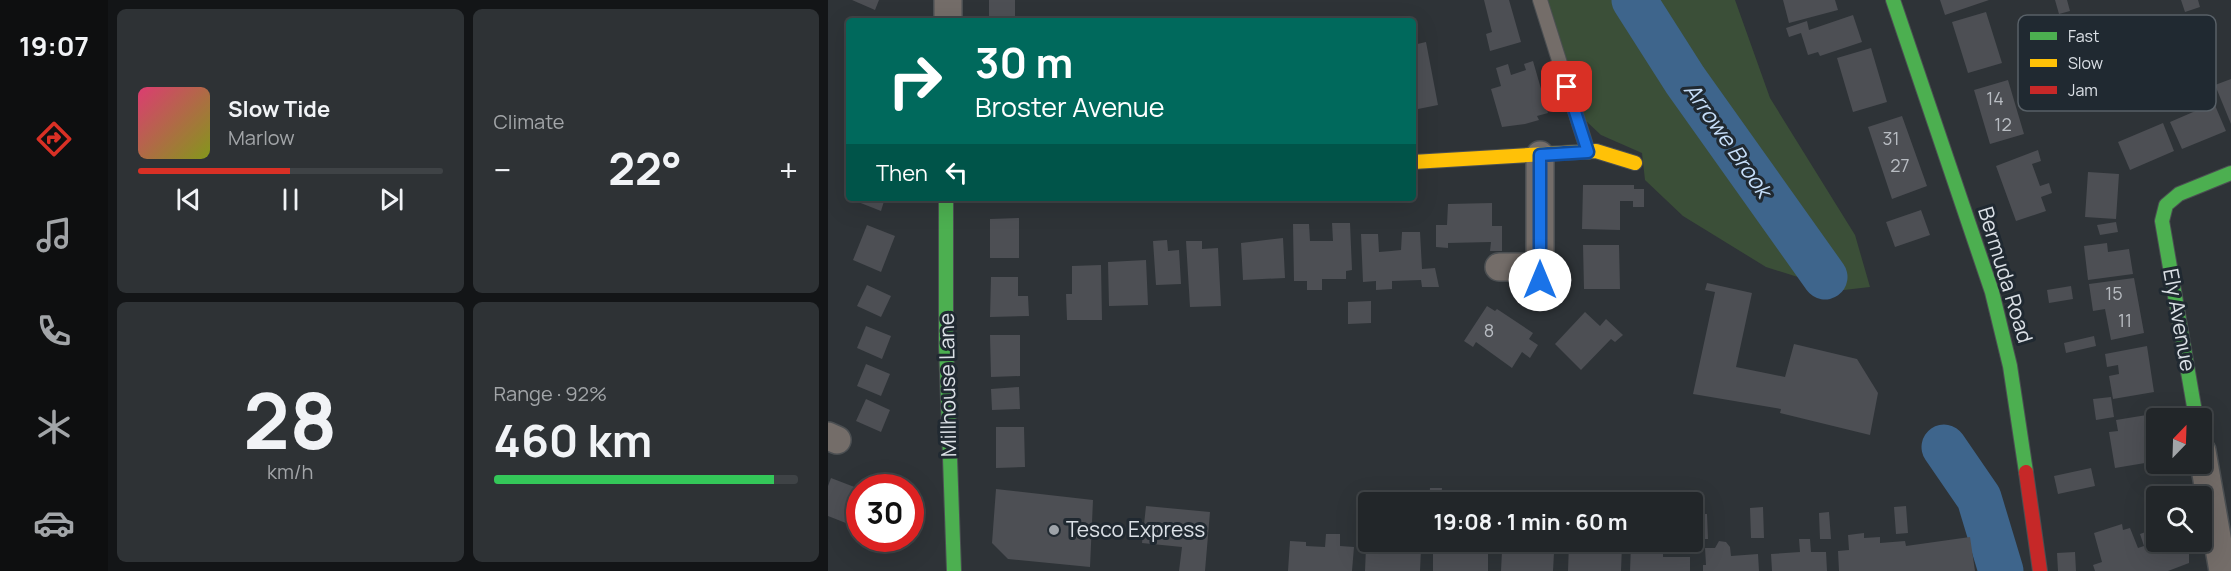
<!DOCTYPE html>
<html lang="en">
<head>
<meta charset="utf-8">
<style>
  :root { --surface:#222629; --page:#2e3235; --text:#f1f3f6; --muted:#a2a5a8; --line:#3f4346; --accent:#d93025 }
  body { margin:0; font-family:Manrope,sans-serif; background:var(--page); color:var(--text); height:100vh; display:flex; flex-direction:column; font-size:22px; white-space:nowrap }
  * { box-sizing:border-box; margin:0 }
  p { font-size:20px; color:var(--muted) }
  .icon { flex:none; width:33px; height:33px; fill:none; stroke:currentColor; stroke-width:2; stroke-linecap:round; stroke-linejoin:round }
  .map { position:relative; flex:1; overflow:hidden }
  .drawer { display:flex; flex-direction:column; gap:9px; padding:9px; background:#131517; width:720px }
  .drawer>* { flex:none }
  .top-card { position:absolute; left:18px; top:18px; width:570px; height:183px; border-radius:6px; box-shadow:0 6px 24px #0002,0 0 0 2px var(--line); background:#00695c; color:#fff; overflow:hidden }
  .needle { width:39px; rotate:23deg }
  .tools { position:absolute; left:1318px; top:408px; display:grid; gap:12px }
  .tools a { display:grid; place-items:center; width:66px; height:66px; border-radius:6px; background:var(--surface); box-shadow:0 6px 24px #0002,0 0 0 2px var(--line); font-size:30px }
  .speed { position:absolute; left:18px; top:474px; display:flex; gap:12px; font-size:30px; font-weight:700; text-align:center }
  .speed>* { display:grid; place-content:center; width:78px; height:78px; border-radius:50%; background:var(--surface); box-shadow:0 6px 24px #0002,0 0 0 2px var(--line); line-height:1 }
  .speed .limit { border:9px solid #d22; background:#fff; color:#111 }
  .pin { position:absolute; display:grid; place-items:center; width:51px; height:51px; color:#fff; margin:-26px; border-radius:12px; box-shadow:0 3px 9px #0006 }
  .me { position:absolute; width:66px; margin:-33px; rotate:0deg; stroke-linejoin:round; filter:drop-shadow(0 0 4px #0008) }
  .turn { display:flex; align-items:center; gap:21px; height:126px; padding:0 30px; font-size:27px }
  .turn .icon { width:78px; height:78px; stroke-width:2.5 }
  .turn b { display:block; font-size:42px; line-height:51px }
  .then { display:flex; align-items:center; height:57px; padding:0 30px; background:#0003; gap:12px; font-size:22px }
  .big { font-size:45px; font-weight:700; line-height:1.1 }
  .drawer .tile { flex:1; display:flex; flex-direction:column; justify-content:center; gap:9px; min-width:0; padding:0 21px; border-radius:9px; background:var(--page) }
  .drawer .dial { align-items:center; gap:0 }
  .dial b { font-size:78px; line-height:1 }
  .song { display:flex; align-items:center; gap:18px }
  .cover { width:72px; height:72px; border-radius:9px; background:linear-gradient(135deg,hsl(340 70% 55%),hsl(70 70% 35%)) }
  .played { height:6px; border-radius:3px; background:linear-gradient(90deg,var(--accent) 50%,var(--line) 50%) }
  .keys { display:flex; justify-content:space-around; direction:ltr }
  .heat { display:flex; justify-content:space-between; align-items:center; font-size:33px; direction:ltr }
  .charge { height:9px; border-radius:4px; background:linear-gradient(90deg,#34c759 92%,var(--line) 0) }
  .drawer .tiles { flex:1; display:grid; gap:9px; grid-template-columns:repeat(2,1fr) }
  .trip { position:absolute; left:530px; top:492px; width:345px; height:60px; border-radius:6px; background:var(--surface); box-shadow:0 6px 24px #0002,0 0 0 2px var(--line); font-weight:700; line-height:60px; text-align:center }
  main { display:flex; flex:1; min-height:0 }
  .tab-bar { display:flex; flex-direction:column; width:108px; justify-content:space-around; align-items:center; background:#0e0f10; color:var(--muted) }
  .tab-bar .icon { width:42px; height:42px }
  .tab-bar .current { color:var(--accent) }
  .tab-bar b { font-size:27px; color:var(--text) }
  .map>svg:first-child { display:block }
  .green { fill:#3b4f38 }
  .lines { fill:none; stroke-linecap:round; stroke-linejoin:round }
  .river { stroke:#3e658c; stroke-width:45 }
  .building { fill:#4d4f54 }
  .lane-casing { stroke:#4b4f52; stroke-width:16 }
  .street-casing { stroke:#4b4f52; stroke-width:30 }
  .fast-casing { stroke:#4b4f52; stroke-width:16 }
  .slow-casing { stroke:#4b4f52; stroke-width:16 }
  .jam-casing { stroke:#4b4f52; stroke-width:16 }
  .lane { stroke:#746d69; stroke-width:14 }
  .street { stroke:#746d69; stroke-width:27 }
  .fast { stroke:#4caf50; stroke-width:14 }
  .slow { stroke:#ffc107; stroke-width:14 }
  .jam { stroke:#c62828; stroke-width:14 }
  .route-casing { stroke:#114b97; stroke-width:15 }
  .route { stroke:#1a73e8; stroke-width:10 }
  .poi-dot { fill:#9ea3a9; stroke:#202931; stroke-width:2 }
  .labels { text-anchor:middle; stroke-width:6; stroke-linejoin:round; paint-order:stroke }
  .number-label { font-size:18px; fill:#b8bcc2 }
  .street-label { font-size:21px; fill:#dbe0e6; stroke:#202931 }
  .poi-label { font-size:21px; fill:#dbe0e6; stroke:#202931; text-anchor:start }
  .water-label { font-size:22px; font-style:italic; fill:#c6def9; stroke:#202931 }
  .key { fill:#202931; stroke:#586067; stroke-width:1.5 }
  .key-label { font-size:16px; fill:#dbe0e6 }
</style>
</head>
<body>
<main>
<nav class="tab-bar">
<b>19:07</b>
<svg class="icon current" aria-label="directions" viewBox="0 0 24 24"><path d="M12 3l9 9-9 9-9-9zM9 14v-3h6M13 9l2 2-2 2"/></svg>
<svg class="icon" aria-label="music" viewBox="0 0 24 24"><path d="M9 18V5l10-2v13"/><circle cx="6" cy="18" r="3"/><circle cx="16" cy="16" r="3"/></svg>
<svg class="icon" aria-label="phone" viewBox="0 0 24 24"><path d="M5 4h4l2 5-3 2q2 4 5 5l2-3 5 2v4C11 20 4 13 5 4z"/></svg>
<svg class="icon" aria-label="climate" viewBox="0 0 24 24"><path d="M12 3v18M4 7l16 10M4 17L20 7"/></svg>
<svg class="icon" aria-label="car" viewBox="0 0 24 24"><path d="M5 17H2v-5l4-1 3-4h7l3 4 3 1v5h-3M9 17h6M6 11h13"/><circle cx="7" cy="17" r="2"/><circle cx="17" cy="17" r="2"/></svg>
</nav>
<section class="drawer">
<div class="tiles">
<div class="tile">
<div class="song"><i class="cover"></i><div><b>Slow Tide</b><p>Marlow</p></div></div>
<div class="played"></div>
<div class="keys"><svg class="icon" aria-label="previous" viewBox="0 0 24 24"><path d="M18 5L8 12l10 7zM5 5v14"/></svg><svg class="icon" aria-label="pause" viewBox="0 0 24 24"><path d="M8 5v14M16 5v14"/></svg><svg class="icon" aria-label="next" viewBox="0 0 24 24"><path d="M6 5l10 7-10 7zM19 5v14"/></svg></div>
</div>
<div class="tile"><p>Climate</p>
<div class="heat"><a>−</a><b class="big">22°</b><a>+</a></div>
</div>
<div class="tile dial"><b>28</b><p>km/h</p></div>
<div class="tile"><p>Range · 92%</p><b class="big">460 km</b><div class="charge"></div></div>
</div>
</section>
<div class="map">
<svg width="1403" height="571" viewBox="0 0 1403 571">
  <rect width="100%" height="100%" fill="#2e3337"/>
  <path class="green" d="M719,0H907L942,98L1027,235L1042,287L1007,291L997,277L989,283L938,267L855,216L817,180L814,153L773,135L758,121Z"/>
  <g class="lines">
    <path class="river" d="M806,0L857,80L997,277
      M1116,447L1151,498L1173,571"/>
  </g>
  <path class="building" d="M24,0H51L47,10Z
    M161,0H187V21H161Z
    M656,0H681L693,42L662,51L658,34L664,32Z
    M955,0H1007L1010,10L961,23Z
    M1112,0H1161L1117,15Z
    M1227,0H1239L1242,11L1231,14Z
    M1353,0H1370L1372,7L1357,12Z
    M1158,12L1174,63L1140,73L1124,22Z
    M1025,15L1034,42L992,56L990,52L980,55L973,33L961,37L958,28L979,21L981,30Z
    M598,42L610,105L585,110V45Z
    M1043,48L1059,102L1025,112L1009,58Z
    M705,61L720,113L709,116L711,120L697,124L674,127L663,89L673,86L668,68L680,64L683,75L698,70L696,64Z
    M1403,79V124L1387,85Z
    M1180,80L1196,134L1162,144L1146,90Z
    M1386,103L1398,131L1354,149L1342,122Z
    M1074,116L1099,186L1064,199L1040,127Z
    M1335,123L1346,151L1302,170L1290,142Z
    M1210,150L1213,161L1204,164L1212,186L1221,183L1224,193L1213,197L1218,211L1188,221L1168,166Z
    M1260,172L1291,174L1288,219L1257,217Z
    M755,185H806V189H816V207H805V201H792V230L754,229Z
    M20,198H57L53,211Z
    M664,203V226H674V251H662L663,242L620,243V248L608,247V225H619L620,204Z
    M1093,210L1102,235L1067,247L1058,222Z
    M191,218V258H162V219Z
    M1288,222L1290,232L1272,235L1269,225Z
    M504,223H522L524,270L518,271V279H494V290H479V281H466L465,224H481L482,241H505Z
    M39,225L67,236L53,272L25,260Z
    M574,232H592L594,269L607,268L611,287H594L593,280L564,281V289L548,290V281L535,282L533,234H550L551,252L563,251L573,250Z
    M455,238L457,278L415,280L413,243Z
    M339,240L340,251L351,250L353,284L328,285L325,241Z
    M358,241H374V249L390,248L393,306L362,307Z
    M1279,243L1280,252L1301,249L1305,274L1260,280L1256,246Z
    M755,245H791L792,289H756Z
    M318,260L320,305L281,306L280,262Z
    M273,265L274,320H239L238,294H244V266Z
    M163,277H190V296H200L201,316L162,317Z
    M1306,278L1316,333L1283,340L1277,309L1265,311L1261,284Z
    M879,283L924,293L908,367L957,377L966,344L1029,359L1050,393L1042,435L952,413L953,409L865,394L887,292L877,290Z
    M39,285L63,296L53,317L29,306Z
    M1243,286L1245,299L1221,303L1219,290Z
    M543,301V323L520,324V302Z
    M659,306L667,311L669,309L705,333L701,339L710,345L702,358L694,352L684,368L648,342L645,347L636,341Z
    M757,312L772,326L778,319L795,335L787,342L783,339L753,370L727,344Z
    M38,326L63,336L54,359L29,348Z
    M162,335H192V376L163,377Z
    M1266,336L1268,346L1238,353L1236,343Z
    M1319,346L1326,392L1285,399L1281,376L1291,374L1290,365L1279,367L1277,354Z
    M38,364L62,374L53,396L29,386Z
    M191,387L192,409L164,410L163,389Z
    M1283,397L1286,417L1268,420L1265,399Z
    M38,399L62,410L53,432L28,421Z
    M1331,413L1329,461L1287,468L1281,432L1290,431L1288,420Z
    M168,427H196L197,467L168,468Z
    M1263,468L1267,486L1230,494L1226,476Z
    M3,478L29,488L27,494L32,496V517L28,527L0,516V486Z
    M602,488H614L613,502H601Z
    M168,489L265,500L262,567L180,559L164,543Z
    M534,501H540V539L533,538Z
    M318,506L382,512L377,571H351L354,547L314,543Z
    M1078,506L1080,533L1068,534L1066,507Z
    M935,507L936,538H923L922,508Z
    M1001,512L1003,539H992L991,513Z
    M864,514H879L880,539H864Z
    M1294,524L1295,530L1302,528L1310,548L1316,546L1312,534L1329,528V542H1369L1370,552L1361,554V563L1340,571H1267L1265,565L1274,562L1266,533Z
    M1036,533V538L1052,537V543L1077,541L1078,546L1142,537L1147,571H1011L1010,551L1021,550L1020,535Z
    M498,534H512V546L526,547L524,571H460L462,541L478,542V546L497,547Z
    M971,539H982L983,552H998L999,571H944L943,554L972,552Z
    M891,541L898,542L902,547L903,556L930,554L931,571H875V565H878L877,548H887Z
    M548,542H564L563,548L566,549H593L592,571H537L538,547L548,548Z
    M749,542L794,545L793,571H740L741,543L749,544Z
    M803,544L835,545V557H862V571H802Z
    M605,551H660V571H605Z
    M674,551L726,553L725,571H673Z
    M1247,552L1248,571H1230L1229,553Z"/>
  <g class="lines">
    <defs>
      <path id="lane" d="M712,0L760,152"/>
      <path id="street" d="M120,21V0
        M671,267H712
        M712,293V155
        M0,436L9,440
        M1374,451L1395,571"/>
      <path id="fast" d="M1065,0L1164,292L1182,366L1198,472
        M118,198V345L126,571
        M1368,418L1334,221L1338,205L1351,194L1403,173"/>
      <path id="slow" d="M585,162L768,151L807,163"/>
      <path id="jam" d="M1198,472L1212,571"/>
    </defs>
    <use href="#lane" class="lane-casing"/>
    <use href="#street" class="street-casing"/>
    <use href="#fast" class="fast-casing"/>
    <use href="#slow" class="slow-casing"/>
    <use href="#jam" class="jam-casing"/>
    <use href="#lane" class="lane"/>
    <use href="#street" class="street"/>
    <use href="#fast" class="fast"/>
    <use href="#slow" class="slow"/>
    <use href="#jam" class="jam"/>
  </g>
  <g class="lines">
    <defs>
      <path id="route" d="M712,280V155L760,152L739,87"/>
    </defs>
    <use href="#route" class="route-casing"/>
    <use href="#route" class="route"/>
  </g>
  <circle class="poi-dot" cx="226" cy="530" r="6"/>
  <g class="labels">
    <g class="number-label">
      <text x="1167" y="105">14</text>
      <text x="1175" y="131">12</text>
      <text x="1063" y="145">31</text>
      <text x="1072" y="172">27</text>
      <text x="1286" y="300">15</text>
      <text x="1297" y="327">11</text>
      <text x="661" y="337">8</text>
    </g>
    <g class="street-label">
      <text transform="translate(1177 275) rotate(73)" y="7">Bermuda Road</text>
      <text transform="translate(1351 320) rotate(80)" y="7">Ely Avenue</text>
      <text transform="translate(120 385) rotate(-91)" y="7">Millhouse Lane</text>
    </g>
    <g class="poi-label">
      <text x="238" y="537">Tesco Express</text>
    </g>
    <g class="water-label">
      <text transform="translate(900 140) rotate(55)" y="8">Arrowe Brook</text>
    </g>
  </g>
  <rect x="1190" y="15" width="198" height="96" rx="9" class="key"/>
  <rect x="1202" y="32" width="27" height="8" fill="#4caf50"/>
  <rect x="1202" y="59" width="27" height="8" fill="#ffc107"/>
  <rect x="1202" y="86" width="27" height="8" fill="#c62828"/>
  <g class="key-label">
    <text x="1240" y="42">Fast</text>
    <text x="1240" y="69">Slow</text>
    <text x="1240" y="96">Jam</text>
  </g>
</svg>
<div class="tools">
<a><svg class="needle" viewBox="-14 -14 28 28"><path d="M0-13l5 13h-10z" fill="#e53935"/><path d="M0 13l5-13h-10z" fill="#a2a5a8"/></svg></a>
<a><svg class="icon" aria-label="search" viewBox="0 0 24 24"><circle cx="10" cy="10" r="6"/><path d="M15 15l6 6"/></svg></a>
</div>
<div class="speed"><div class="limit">30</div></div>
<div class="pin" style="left:739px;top:87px;background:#d93025"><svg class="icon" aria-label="arrive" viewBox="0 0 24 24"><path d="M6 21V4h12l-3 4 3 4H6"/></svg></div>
<svg class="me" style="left:712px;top:280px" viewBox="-20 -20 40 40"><circle r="19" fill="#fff"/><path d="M0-13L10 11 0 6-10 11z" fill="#1a73e8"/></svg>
<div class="trip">19:08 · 1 min · 60 m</div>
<div class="top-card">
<div class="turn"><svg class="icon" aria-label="right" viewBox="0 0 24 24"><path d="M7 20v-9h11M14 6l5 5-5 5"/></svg><div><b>30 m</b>Broster Avenue</div></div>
<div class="then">Then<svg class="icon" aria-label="left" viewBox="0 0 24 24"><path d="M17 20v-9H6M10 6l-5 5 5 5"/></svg></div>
</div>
</div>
</main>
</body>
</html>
